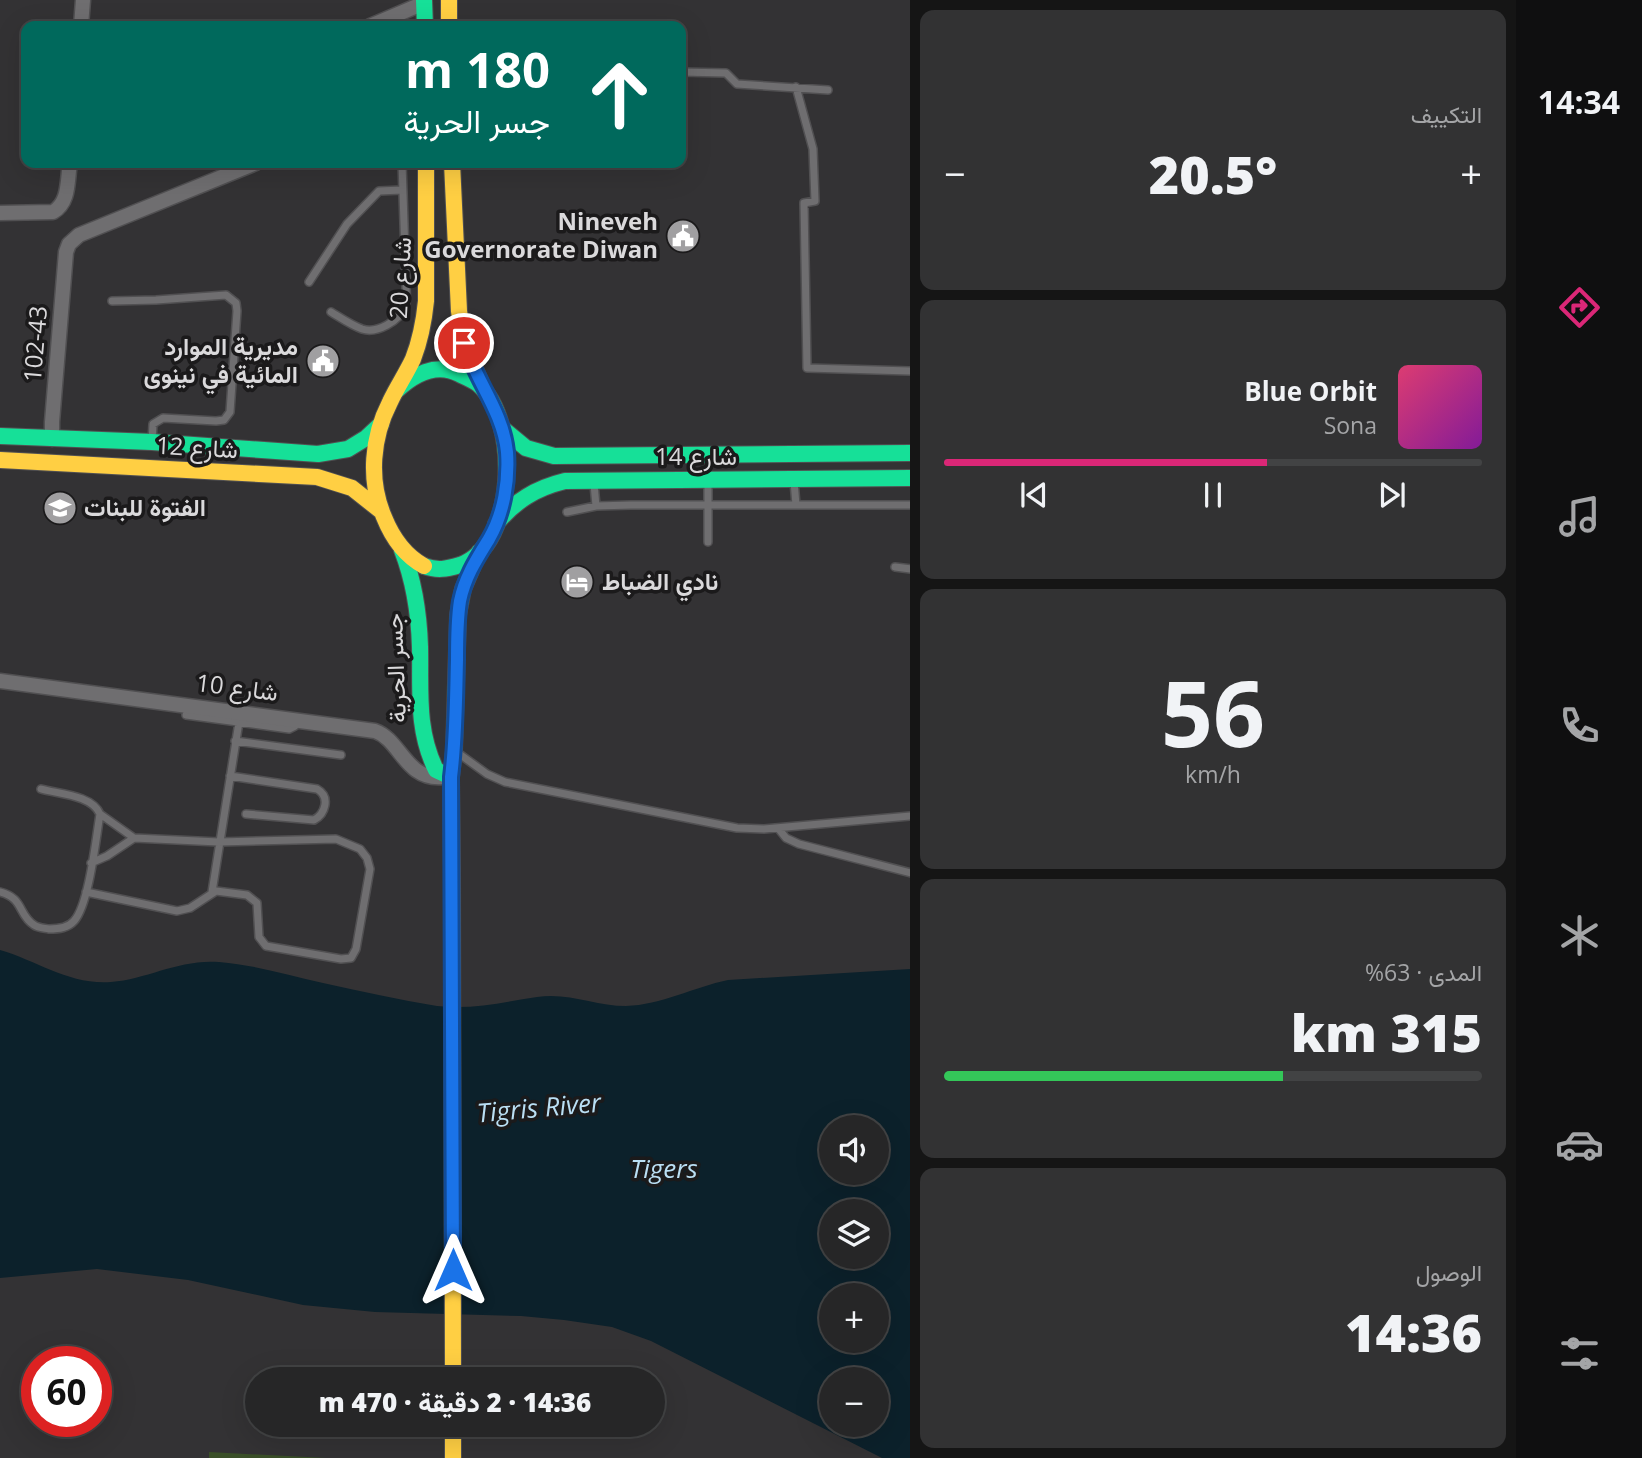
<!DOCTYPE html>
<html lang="ar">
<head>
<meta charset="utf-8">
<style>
  :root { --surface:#262627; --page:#323233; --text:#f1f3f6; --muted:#a4a5a7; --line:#424344; --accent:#db2777 }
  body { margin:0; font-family:"Open Sans",Vazirmatn,sans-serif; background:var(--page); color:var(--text); direction:rtl; height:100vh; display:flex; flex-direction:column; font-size:26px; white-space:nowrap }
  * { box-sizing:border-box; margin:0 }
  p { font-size:23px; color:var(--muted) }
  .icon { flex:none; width:38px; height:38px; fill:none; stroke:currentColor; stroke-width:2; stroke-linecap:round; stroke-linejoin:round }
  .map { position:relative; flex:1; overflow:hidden; direction:ltr }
  .drawer { display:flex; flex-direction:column; gap:10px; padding:10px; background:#151515; width:606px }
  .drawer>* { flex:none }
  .hud { position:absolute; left:21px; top:21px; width:665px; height:147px; border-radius:14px; box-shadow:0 7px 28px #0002,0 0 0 2px var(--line); direction:rtl; background:#00695c; color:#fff; overflow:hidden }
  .buttons { position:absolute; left:819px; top:1115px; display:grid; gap:14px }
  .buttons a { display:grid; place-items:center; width:70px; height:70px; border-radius:50%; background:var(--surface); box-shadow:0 7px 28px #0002,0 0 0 2px var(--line); font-size:35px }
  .speed { position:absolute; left:21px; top:1346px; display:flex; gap:14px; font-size:35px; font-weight:700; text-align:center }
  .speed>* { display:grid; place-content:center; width:91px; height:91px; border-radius:50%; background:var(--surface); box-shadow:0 7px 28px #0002,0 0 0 2px var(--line); line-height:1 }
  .speed .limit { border:10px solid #d22; background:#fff; color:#111 }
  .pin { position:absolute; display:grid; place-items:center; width:60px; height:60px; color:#fff; margin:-30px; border:4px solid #fff; border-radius:50%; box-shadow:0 2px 7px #0007 }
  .me { position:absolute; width:77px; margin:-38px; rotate:0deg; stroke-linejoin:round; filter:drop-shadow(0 0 5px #0008) }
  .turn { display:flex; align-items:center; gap:24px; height:147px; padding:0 21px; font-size:32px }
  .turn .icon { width:91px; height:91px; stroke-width:2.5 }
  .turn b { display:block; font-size:49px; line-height:60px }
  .big { font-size:52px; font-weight:800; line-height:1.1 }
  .drawer .card { flex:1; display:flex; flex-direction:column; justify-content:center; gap:10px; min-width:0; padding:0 24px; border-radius:14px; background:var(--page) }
  .drawer .dial { align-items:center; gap:0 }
  .dial b { font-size:91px; line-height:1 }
  .song { display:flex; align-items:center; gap:21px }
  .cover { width:84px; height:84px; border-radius:10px; background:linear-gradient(135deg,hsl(340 70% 55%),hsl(290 70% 35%)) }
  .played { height:7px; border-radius:4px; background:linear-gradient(90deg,var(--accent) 60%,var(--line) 60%) }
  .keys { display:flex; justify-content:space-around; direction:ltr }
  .heat { display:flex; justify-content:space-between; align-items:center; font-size:38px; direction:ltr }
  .charge { height:10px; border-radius:5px; background:linear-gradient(90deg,#34c759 63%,var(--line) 0) }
  .trip { position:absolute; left:245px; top:1367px; width:420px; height:70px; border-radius:35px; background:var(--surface); box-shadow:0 7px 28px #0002,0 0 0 2px var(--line); font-weight:800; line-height:70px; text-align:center; direction:rtl }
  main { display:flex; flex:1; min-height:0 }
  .tabs { display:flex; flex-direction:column; width:126px; justify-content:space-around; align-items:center; background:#0f0f10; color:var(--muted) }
  .tabs .icon { width:49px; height:49px }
  .tabs .active { color:var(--accent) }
  .tabs b { font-size:32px; color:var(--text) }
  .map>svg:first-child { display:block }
  .green { fill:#3a4f28 }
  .water { fill:#0c212b; fill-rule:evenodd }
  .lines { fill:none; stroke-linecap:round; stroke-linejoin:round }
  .lane-casing { stroke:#515052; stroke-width:10 }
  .street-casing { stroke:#515052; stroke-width:17 }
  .fast-casing { stroke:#515052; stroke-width:18 }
  .slow-casing { stroke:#515052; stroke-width:18 }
  .lane { stroke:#6f6e70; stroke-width:7 }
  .street { stroke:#6f6e70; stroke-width:14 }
  .fast { stroke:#16e098; stroke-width:16 }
  .slow { stroke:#ffcf43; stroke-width:16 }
  .route-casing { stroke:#114b97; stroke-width:18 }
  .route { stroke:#1a73e8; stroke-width:12 }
  .labels { text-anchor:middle; stroke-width:7; stroke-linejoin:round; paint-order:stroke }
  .poi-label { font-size:24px; font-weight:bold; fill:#dad9db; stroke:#1b1a1b; text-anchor:end }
  .street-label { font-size:24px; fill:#dad9db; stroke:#1b1a1b }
  .water-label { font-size:26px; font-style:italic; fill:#badff4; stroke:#1b1a1b }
</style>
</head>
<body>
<main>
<nav class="tabs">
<b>14:34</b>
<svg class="icon active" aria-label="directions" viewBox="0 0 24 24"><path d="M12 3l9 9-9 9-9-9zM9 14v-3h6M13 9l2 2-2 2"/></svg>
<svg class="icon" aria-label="music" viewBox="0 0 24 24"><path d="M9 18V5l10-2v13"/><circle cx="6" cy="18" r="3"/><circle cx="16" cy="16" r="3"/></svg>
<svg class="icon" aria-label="phone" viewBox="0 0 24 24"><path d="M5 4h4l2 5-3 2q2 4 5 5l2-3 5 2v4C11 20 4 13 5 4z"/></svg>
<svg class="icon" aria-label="climate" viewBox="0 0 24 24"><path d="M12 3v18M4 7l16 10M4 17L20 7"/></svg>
<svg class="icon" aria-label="car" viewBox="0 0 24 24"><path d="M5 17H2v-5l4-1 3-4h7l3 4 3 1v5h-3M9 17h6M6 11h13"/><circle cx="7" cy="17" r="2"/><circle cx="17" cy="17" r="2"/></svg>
<svg class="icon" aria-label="filters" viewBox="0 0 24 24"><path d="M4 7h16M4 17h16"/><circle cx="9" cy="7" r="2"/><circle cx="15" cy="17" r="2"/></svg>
</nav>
<section class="drawer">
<div class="card"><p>التكييف</p>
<div class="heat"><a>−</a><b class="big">20.5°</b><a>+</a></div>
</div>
<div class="card">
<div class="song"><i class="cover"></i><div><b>Blue Orbit</b><p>Sona</p></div></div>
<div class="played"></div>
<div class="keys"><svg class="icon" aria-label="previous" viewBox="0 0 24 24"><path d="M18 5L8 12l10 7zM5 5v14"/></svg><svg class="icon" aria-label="pause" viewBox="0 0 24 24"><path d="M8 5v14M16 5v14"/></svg><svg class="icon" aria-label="next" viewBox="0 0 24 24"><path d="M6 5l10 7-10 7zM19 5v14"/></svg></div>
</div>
<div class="card dial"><b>56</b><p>km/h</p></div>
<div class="card"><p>المدى · 63%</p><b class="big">315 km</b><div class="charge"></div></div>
<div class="card"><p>الوصول</p><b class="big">14:36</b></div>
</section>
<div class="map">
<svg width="911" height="1458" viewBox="0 0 911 1458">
  <rect width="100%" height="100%" fill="#333234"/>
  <path class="green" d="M209,1452L327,1458H209Z"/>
  <path class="water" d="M0,950C38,961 69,985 111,982C148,979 179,959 219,962C255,965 288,975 323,983C361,991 399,1000 437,1006C472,1010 504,1002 537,997C568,992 596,1006 626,1006C661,1005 694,987 728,980L910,969V1458H882L651,1341L612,1327L564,1320L521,1316L375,1312L303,1305L188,1280L97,1269L0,1278ZM831,1127H877V1172H831ZM831,1211H877V1256H831ZM831,1295H877V1340H831ZM831,1379H877V1424H831Z"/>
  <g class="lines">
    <defs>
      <path id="lane" d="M681,72L726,73L737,84L828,90
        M796,87L813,149L815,201L804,203L807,368L911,371
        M309,282L347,224L379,191L402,190
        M112,301L156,300L226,295L236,303L237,311L230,412L224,420L216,421L163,418L153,424L152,441
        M331,312C341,318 351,325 362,329C377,334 399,321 405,307C407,300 406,291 406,284L402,163
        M794,481L796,505
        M594,484L596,506
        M567,512L596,506L631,505H911
        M708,542V484
        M895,567L911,569
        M186,715L289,729L295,726L298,720
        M235,741L341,755
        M458,753L487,774L505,782L737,828L764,829L911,816
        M230,776L317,789C331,797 325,814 314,820L246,814
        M778,828L786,838L799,844L911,873
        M91,863L107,856L134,838
        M0,892C24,898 18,915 34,925C38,928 44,928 49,929C59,929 68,928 74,921C89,905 96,838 100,814C92,795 59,794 41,789
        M86,892L177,911L190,908L216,891L247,895L257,903L259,937L266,946L341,959L351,958L356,949L370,869L367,858L360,849L336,839L219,842L134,838L100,814
        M212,892L239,722"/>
      <path id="street" d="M81,26L83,0
        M370,26L424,3
        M0,213L53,212C70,202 67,180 70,163
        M52,439V422L66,252L69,244L79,235L256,163
        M0,681L375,731C401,740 405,780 442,777"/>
      <path id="fast" d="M424,0L425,26
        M396,391C413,375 436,362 459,374C465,377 473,380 478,384C520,420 517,545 460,565C446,569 438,571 424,566
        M503,429L526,448L554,456L911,453
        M0,436L152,442L318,454L348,449L366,438L381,424
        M496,524C515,501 536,488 565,481L911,478
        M402,550C414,581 419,613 420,647C421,690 416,729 436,770L451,777
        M452,868L451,777L454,751L458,615L463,589L479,552"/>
      <path id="slow" d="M449,0V26
        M452,163L459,311L464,343L482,385
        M0,460L317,477L352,488L381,511
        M424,566C404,555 392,537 384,517C368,480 372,437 390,402C397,387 406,374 413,359C420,341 424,321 426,301V163
        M452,868L453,1379
        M453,1424V1458"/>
    </defs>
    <use href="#lane" class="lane-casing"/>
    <use href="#street" class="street-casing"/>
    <use href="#fast" class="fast-casing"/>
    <use href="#slow" class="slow-casing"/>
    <use href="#lane" class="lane"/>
    <use href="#street" class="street"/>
    <use href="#fast" class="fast"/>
    <use href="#slow" class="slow"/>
  </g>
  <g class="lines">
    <defs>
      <path id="route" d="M453,1270L451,777C456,738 456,699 457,660C457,640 457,620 460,601C465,577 476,560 489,539C504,513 509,481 507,452C503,412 476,381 464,343"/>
    </defs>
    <use href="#route" class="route-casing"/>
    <use href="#route" class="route"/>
  </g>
  <defs>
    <symbol id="civic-disc" viewBox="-11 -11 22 22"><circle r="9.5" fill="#a09fa1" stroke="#1b1a1b"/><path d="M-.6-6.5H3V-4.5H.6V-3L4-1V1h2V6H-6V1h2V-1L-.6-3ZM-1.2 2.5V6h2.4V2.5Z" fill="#fff"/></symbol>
    <symbol id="school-disc" viewBox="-11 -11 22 22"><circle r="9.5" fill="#a09fa1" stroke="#1b1a1b"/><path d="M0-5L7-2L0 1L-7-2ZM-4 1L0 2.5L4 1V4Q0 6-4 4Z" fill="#fff"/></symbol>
    <symbol id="hotel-disc" viewBox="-11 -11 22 22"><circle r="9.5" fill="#a09fa1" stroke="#1b1a1b"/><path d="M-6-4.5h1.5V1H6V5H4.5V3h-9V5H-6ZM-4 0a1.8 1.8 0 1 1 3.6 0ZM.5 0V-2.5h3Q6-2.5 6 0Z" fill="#fff"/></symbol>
  </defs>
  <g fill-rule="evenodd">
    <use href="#civic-disc" x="664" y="217" width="38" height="38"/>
    <use href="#civic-disc" x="304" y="342" width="38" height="38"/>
    <use href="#school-disc" x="41" y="489" width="38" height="38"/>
    <use href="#hotel-disc" x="558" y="563" width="38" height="38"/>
  </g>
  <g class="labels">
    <g class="poi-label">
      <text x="658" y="230">Nineveh<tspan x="658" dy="28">Governorate Diwan</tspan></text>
      <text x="298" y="355">مديرية الموارد<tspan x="298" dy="28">المائية في نينوى</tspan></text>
      <text x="84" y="516" text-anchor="start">الفتوة للبنات</text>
      <text x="602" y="590" text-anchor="start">نادي الضباط</text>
    </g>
    <g class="street-label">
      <text transform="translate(401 278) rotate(-87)" y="8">شارع 20</text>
      <text transform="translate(36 344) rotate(-85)" y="8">102-43</text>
      <text transform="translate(197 448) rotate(3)" y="8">شارع 12</text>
      <text x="696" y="465">شارع 14</text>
      <text transform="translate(396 668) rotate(-92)" y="8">جسر الحرية</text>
      <text transform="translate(237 688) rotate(7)" y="8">شارع 10</text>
    </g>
    <g class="water-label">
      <text transform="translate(539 1108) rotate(-5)" y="9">Tigris River</text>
      <text x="664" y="1178">Tigers</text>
    </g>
  </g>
</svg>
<div class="buttons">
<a><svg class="icon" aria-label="sound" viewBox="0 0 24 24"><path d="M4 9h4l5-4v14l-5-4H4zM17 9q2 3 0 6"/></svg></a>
<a><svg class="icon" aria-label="layers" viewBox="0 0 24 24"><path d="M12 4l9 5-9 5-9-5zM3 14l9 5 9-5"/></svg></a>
<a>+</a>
<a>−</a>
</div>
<div class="speed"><div class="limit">60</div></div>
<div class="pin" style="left:464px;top:343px;background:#d93025"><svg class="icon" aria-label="arrive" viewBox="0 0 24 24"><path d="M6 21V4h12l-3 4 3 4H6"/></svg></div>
<svg class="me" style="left:453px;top:1270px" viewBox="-20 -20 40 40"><path d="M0-17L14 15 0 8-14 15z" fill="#1a73e8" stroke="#fff" stroke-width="4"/></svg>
<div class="trip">14:36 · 2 دقيقة · 470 m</div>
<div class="hud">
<div class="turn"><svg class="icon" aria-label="ahead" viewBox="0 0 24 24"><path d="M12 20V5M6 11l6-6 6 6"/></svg><div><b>180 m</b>جسر الحرية</div></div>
</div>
</div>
</main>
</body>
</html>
